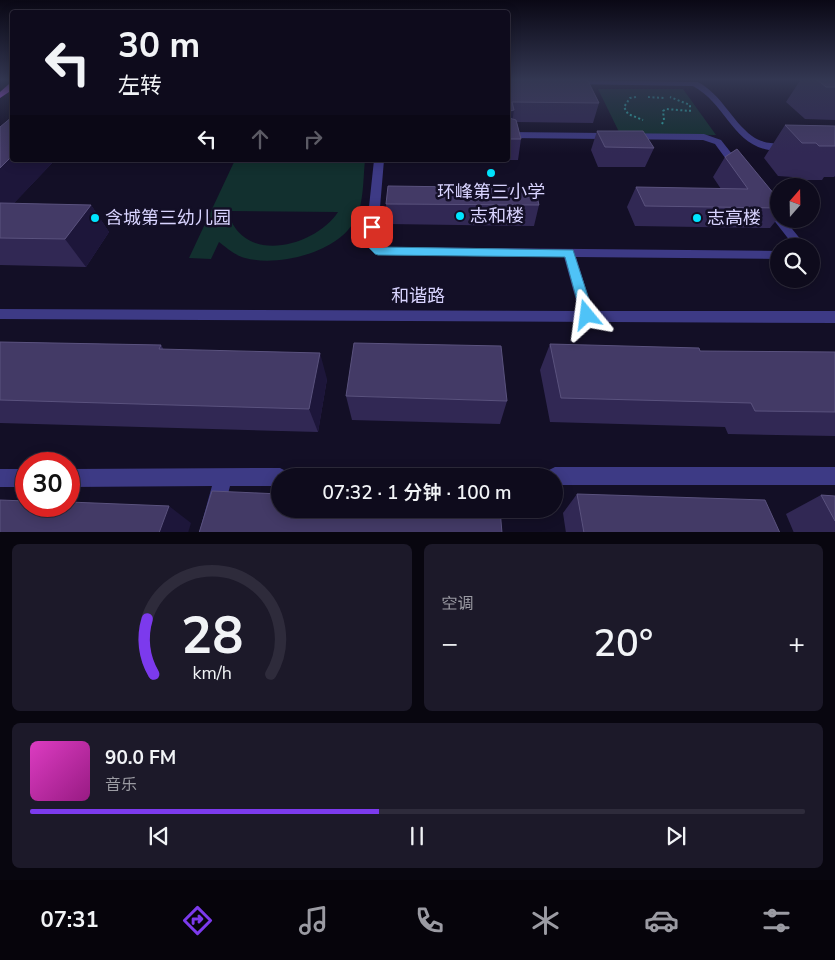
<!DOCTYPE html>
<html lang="zh">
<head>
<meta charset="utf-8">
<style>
  :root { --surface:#0e0b1c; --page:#1c1929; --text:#f1f3f6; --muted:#9b9ba3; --line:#2e2b3b; --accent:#7c3aed }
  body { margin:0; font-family:"Nunito Sans","Noto Sans SC",sans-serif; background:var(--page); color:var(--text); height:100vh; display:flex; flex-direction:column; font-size:19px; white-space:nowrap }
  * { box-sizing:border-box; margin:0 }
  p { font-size:16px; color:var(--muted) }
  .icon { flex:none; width:28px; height:28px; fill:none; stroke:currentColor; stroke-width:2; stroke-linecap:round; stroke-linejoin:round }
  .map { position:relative; height:532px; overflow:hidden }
  .panel { display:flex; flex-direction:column; gap:12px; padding:12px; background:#08060f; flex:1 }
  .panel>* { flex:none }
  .top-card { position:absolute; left:10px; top:10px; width:500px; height:152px; border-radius:5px; box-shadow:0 2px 12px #0003,0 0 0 1px var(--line); background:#0e0b1c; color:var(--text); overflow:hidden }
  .needle { width:32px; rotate:20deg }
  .buttons { position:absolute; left:770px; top:178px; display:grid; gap:10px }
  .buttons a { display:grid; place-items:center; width:50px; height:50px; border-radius:50%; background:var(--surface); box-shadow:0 2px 12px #0003,0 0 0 1px var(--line); font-size:25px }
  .speed { position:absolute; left:15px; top:452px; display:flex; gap:10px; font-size:25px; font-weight:700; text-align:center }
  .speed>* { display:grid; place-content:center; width:65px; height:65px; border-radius:50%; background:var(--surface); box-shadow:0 2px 12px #0003,0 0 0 1px var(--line); line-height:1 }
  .speed .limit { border:8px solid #d22; background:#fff; color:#111 }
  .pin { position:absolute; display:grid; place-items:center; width:42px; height:42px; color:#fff; margin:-21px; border-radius:10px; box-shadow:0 2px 8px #0006 }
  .me { position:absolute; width:55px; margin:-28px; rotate:344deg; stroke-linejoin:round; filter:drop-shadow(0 0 4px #0008) }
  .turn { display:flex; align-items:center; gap:18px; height:105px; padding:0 25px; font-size:22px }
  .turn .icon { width:65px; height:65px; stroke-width:2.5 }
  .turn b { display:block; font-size:35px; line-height:42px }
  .lanes { display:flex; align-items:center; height:48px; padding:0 25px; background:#0003; justify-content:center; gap:25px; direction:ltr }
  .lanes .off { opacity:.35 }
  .big { font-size:38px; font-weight:600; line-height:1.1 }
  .panel .card { flex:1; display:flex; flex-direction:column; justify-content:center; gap:8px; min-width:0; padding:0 18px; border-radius:8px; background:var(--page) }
  .panel .dial { align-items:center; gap:0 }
  .dial svg { height:130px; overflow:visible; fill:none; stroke:var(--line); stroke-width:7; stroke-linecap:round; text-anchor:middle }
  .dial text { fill:var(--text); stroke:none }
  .song { display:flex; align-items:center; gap:15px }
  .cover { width:60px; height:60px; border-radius:8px; background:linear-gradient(135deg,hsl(310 70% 55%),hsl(310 70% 35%)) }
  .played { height:5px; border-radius:2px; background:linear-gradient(90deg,var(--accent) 45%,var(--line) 45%) }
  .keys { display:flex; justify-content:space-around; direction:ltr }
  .heat { display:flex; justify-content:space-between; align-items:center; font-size:28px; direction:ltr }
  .panel .tiles { flex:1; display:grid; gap:12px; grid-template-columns:1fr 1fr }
  .card:last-child { grid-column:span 2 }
  .trip { position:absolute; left:271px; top:468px; width:292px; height:50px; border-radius:25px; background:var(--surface); box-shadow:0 2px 12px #0003,0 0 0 1px var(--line); font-weight:600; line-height:50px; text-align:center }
  .tab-bar { display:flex; height:80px; justify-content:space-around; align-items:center; background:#06040b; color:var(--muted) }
  .tab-bar .icon { width:35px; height:35px }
  .tab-bar .selected { color:var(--accent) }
  .tab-bar b { font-size:22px; color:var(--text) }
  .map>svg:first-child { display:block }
  .green { fill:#12302f; fill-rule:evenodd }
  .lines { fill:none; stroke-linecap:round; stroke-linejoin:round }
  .path { stroke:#2fb8b0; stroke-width:2; stroke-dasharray:2 2.5; stroke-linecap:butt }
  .minor { fill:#3d3a85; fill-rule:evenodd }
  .major { fill:#c25bff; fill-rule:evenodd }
  .wall { fill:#312854 }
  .shaded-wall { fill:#1d163a }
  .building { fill:#433a66; stroke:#5a527e }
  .route { fill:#4fc3f7; stroke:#337fa1 }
  .poi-dot { fill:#00e5ff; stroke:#130f26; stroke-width:2 }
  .labels { text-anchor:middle; stroke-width:5; stroke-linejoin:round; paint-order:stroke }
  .poi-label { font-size:18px; fill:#d9d4ff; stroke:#130f26; text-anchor:start }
  .street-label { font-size:18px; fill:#d9d4ff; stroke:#130f26 }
</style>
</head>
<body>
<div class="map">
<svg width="835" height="533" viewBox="0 0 835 533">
  <rect width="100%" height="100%" fill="#130f26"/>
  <path class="green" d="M598,89H683L716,135L620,134Z
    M235,160H365C363,179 364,204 355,220C338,253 277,267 245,258C234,255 227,248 219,242L211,259L189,258ZM230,211L338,212C319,242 257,263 234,226C231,222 231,216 230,211Z"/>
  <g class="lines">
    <path class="path" d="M636,97L630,98L624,107L628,114L643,120
      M648,97L664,98
      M662,124L664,120L663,111L666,109L690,111V105L670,97"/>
    <path class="minor" d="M569,80L698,82C722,95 731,120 752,136C766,147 784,141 792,148C788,152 783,151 777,151C733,149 728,105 693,86L572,84H569Z
      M508,132L704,134L721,140L743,168L742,170H734L715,144L703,140L508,138Z
      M374,160H384L377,243L382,247L779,251V259L576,257L593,311H835V323L0,319V309L579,311L564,257L375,254L365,244Z
      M767,201C775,204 779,211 779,219H784L806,246H794L762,205Z
      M555,467H835V485H555V476H546L549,470Z
      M280,468L286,471L289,476H280V486H230L218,533H199L212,486L69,487V469Z
      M0,469H26V487H0Z"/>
    <path class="major" d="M9,84H12V90L0,98V92Z"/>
  </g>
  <path class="wall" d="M508,79L599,103L593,123L517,122L521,139L518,160H508Z
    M801,79H835V120L805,119L786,102Z
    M785,125L835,126V176L834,177H824L822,180H794L792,177L778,176L764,158Z
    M0,127L12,160H55L13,204L91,205L109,232L86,267L0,265Z
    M597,131L654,148L645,167H598L591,150Z
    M725,157L779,200V217L770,228L635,226L627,207L636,187L721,189L713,177Z
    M386,204L539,205L534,226L388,224Z
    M0,342L161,345L164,350L327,379L318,432L0,423Z
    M550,344L700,351L835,352V436L728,434L725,427L550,422L540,370Z
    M346,396L507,401L500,424L352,420Z
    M577,494L780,533H566L563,513Z
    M821,495L835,496V533H794L786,514Z"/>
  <path class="shaded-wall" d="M514,110L511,130L508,131L510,111Z
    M12,156V160H55L0,218V168Z
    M91,205L109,232L86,267L65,239Z
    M320,353L327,379L318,432L309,409Z
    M169,506L191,523L188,533H159Z"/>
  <path class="building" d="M508,79H587L599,103L512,102L514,110L510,111L509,118L516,120L521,139H508Z
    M816,79H835V87H826Z
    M12,117V156L0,168V127Z
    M785,125L835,126V146H819L816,143H802Z
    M597,131H643L654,148L605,147Z
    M737,149L779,200V208L645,206L636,187L748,189L725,157Z
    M388,186L535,188L539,205L386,204Z
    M0,203L91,205L65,239L0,238Z
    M0,342L161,345L159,349L320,353L309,409L0,400Z
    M354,343L501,346L507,401L346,396Z
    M550,344L699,348L700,351L835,352V412L755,411L751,403L561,398Z
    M212,491L280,494V509H500L502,533H199Z
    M577,494L765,500L780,533H584Z
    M821,495L835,496V521Z
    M0,500L26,501V506H69V502L169,506L159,533H0Z"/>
  <linearGradient id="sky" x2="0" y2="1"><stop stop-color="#0a0815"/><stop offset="0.52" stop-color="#333752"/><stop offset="1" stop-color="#333752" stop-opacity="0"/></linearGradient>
  <rect width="835" height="153" fill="url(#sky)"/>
  <path class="route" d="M372,223L377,227L376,242L381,247L573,250L594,315L592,319H583L581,315L565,257L378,255L375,254L365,244L367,227Z"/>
  <g class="poi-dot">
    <circle cx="491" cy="173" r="5"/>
    <circle cx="460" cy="216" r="5"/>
    <circle cx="95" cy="218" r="5"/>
    <circle cx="697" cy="218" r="5"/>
  </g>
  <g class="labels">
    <g class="poi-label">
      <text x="491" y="198" text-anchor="middle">环峰第三小学</text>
      <text x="470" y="222">志和楼</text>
      <text x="105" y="224">含城第三幼儿园</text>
      <text x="707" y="224">志高楼</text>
    </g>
    <g class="street-label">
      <text x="418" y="302">和谐路</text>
    </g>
  </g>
</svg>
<div class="buttons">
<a><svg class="needle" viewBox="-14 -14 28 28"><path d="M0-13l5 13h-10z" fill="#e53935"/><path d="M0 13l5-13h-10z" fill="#9b9ba3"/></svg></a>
<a><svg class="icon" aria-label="search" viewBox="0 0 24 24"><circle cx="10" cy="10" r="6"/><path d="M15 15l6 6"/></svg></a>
</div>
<div class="speed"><div class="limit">30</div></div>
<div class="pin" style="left:372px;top:227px;background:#d93025"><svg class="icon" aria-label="arrive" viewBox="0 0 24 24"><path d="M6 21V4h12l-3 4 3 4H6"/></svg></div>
<svg class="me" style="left:587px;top:315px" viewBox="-20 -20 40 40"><path d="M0-17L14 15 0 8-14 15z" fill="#4fc3f7" stroke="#fff" stroke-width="4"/></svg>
<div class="trip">07:32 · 1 分钟 · 100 m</div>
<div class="top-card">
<div class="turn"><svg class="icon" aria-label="left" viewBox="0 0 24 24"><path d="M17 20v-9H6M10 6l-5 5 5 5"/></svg><div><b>30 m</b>左转</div></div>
<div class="lanes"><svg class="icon" aria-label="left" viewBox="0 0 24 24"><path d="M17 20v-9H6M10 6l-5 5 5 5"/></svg><svg class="icon off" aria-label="ahead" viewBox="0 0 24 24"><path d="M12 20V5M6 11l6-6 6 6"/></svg><svg class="icon off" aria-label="right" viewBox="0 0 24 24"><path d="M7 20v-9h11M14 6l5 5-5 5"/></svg></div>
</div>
</div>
<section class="panel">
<div class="tiles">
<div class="card dial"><svg viewBox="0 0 100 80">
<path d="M14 69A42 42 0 1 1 86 69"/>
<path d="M14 69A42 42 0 0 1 10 35" stroke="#7c3aed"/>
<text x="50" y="56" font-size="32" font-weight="700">28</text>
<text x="50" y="72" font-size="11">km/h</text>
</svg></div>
<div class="card"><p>空调</p>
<div class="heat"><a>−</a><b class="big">20°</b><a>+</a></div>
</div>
<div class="card">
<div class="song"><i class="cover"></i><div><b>90.0 FM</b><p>音乐</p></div></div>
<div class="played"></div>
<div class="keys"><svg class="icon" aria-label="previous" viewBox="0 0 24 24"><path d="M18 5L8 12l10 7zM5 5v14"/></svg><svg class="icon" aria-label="pause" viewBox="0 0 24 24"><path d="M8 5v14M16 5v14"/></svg><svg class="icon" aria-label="next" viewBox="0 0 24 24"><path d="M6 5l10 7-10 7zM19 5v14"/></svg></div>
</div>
</div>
</section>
<nav class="tab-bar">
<b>07:31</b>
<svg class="icon selected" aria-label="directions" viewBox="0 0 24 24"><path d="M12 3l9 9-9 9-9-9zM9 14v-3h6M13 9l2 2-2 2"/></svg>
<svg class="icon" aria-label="music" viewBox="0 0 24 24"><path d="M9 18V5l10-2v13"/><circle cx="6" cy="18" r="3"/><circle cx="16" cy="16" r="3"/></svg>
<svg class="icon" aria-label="phone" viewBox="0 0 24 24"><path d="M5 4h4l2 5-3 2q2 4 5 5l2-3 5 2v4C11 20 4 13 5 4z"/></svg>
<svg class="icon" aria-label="climate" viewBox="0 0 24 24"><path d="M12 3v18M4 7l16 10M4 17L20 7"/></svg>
<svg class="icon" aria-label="car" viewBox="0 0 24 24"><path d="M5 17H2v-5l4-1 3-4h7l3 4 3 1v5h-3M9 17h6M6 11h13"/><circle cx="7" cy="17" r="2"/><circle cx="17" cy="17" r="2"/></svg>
<svg class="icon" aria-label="filters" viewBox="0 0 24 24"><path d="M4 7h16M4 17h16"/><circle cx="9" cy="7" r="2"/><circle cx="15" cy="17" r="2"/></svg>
</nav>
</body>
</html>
